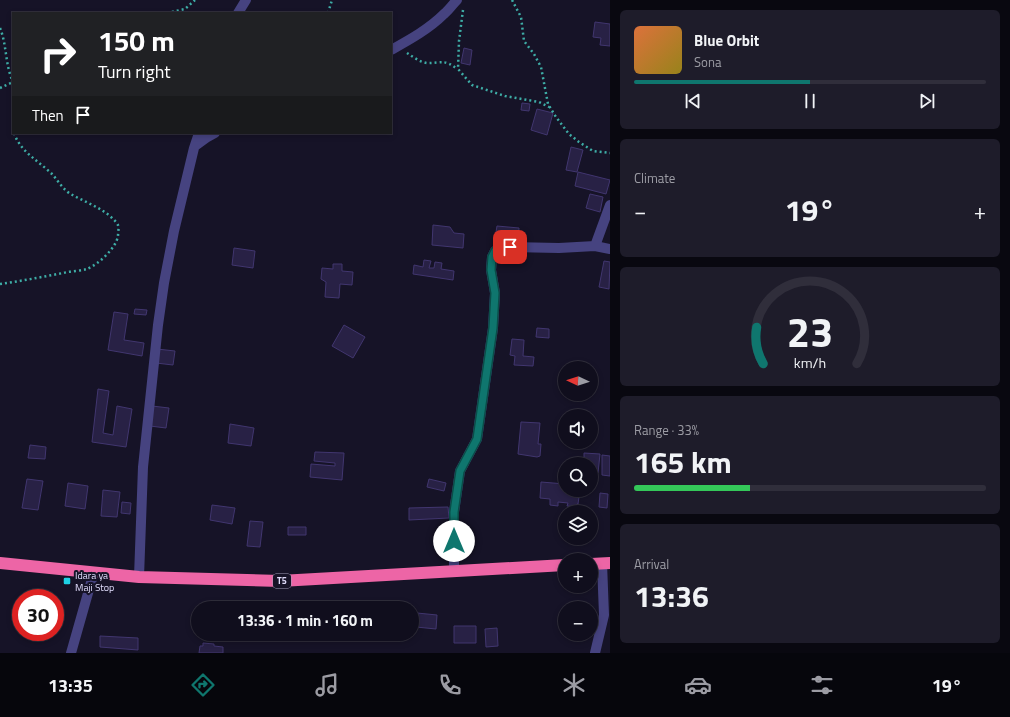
<!DOCTYPE html>
<html lang="en">
<head>
<meta charset="utf-8">
<style>
  :root { --surface:#100e1d; --page:#1e1c2a; --text:#f1f3f6; --muted:#9c9ca4; --line:#302e3b; --accent:#0f766e }
  body { margin:0; font-family:"Titillium Web",sans-serif; background:var(--page); color:var(--text); height:100vh; display:flex; flex-direction:column; font-size:15px; white-space:nowrap }
  * { box-sizing:border-box; margin:0 }
  p { font-size:13px; color:var(--muted) }
  .icon { flex:none; width:22px; height:22px; fill:none; stroke:currentColor; stroke-width:2; stroke-linecap:round; stroke-linejoin:round }
  .map { position:relative; flex:1; overflow:hidden }
  .panel { display:flex; flex-direction:column; gap:10px; padding:10px; background:#090810; width:400px }
  .panel>* { flex:none }
  .top-card { position:absolute; left:12px; top:12px; width:380px; height:122px; border-radius:0px; box-shadow:0 2px 6px #0003,0 0 0 1px var(--line); background:#202124; color:#fff; overflow:hidden }
  .needle { width:26px; rotate:274deg }
  .buttons { position:absolute; left:558px; top:361px; display:grid; gap:8px }
  .buttons a { display:grid; place-items:center; width:40px; height:40px; border-radius:50%; background:var(--surface); box-shadow:0 2px 6px #0003,0 0 0 1px var(--line); font-size:20px }
  .speed { position:absolute; left:12px; top:589px; display:flex; gap:8px; font-size:20px; font-weight:700; text-align:center }
  .speed>* { display:grid; place-content:center; width:52px; height:52px; border-radius:50%; background:var(--surface); box-shadow:0 2px 6px #0003,0 0 0 1px var(--line); line-height:1 }
  .speed .limit { border:6px solid #d22; background:#fff; color:#111 }
  .pin { position:absolute; display:grid; place-items:center; width:34px; height:34px; color:#fff; margin:-17px; border-radius:8px; box-shadow:0 2px 6px #0006 }
  .me { position:absolute; width:44px; margin:-22px; rotate:0deg; stroke-linejoin:round; filter:drop-shadow(0 0 3px #0008) }
  .turn { display:flex; align-items:center; gap:14px; height:84px; padding:0 20px; font-size:18px }
  .turn .icon { width:52px; height:52px; stroke-width:2.5 }
  .turn b { display:block; font-size:28px; line-height:34px }
  .then { display:flex; align-items:center; height:38px; padding:0 20px; background:#0003; gap:8px; font-size:15px }
  .big { font-size:30px; font-weight:700; line-height:1.1 }
  .panel .widget { flex:1; display:flex; flex-direction:column; justify-content:center; gap:6px; min-width:0; padding:0 14px; border-radius:6px; background:var(--page) }
  .panel .dial { align-items:center; gap:0 }
  .dial svg { height:104px; overflow:visible; fill:none; stroke:var(--line); stroke-width:7; stroke-linecap:round; text-anchor:middle }
  .dial text { fill:var(--text); stroke:none }
  .song { display:flex; align-items:center; gap:12px }
  .cover { width:48px; height:48px; border-radius:6px; background:linear-gradient(135deg,hsl(20 70% 55%),hsl(50 70% 35%)) }
  .played { height:4px; border-radius:2px; background:linear-gradient(90deg,var(--accent) 50%,var(--line) 50%) }
  .keys { display:flex; justify-content:space-around; direction:ltr }
  .heat { display:flex; justify-content:space-between; align-items:center; font-size:22px; direction:ltr }
  .charge { height:6px; border-radius:3px; background:linear-gradient(90deg,#34c759 33%,var(--line) 0) }
  .trip { position:absolute; left:191px; top:601px; width:228px; height:40px; border-radius:20px; background:var(--surface); box-shadow:0 2px 6px #0003,0 0 0 1px var(--line); font-weight:700; line-height:40px; text-align:center }
  .dock { display:flex; height:64px; justify-content:space-around; align-items:center; background:#06060c; color:var(--muted) }
  .dock .icon { width:28px; height:28px }
  .dock .active { color:var(--accent) }
  .dock b { font-size:18px; color:var(--text) }
  main { display:flex; flex:1; min-height:0 }
  .map>svg:first-child { display:block }
  .building { fill:#282145; stroke:#41366f }
  .lines { fill:none; stroke-linecap:round; stroke-linejoin:round }
  .path { stroke:#3eada6; stroke-width:2.5; stroke-dasharray:2 3; stroke-linecap:butt }
  .minor { stroke:#464380; stroke-width:10 }
  .highway { stroke:#ed65a6; stroke-width:12 }
  .route-casing { stroke:#0a4d48; stroke-width:10 }
  .route { stroke:#0f766e; stroke-width:7 }
  .poi-dot { fill:#1ed1e5; stroke:#161327; stroke-width:1.5 }
  .labels { text-anchor:middle; stroke-width:4; stroke-linejoin:round; paint-order:stroke }
  .shield { fill:#161327; stroke:#a3a0bb; stroke-width:1 }
  .shield-label { font-size:9px; font-weight:bold; fill:#e0dcfb }
  .poi-label { font-size:10px; fill:#e0dcfb; stroke:#161327; text-anchor:start }
</style>
</head>
<body>
<main>
<div class="map">
<svg width="610" height="653" viewBox="0 0 610 653">
  <rect width="100%" height="100%" fill="#161327"/>
  <path class="building" d="M595,22L610,24V46L600,45L601,38L593,37Z
    M464,48L472,50L470,65L461,63Z
    M522,103L530,104L529,111L521,110Z
    M537,109L553,113L547,135L531,130Z
    M571,147L583,150L577,172L566,170Z
    M578,172L610,180L606,194L575,186Z
    M590,194L603,197L600,212L586,208Z
    M433,225L450,227L454,233L464,234L463,248L432,245Z
    M497,226L519,228L518,241L495,238Z
    M234,248L255,251L253,268L232,265Z
    M424,260L431,261L429,268H434L435,262L442,263L441,269L454,271L453,280L413,274L414,265L423,267Z
    M604,261L610,262L609,289L599,287Z
    M333,264H342V271L353,272L352,285L340,284L339,298L325,297L326,282L321,279L322,268L333,269Z
    M135,309L147,310L146,315L134,314Z
    M114,312L128,314L124,340L144,343L142,356L108,350Z
    M344,325L365,337L353,358L332,346Z
    M537,328L549,329V338L536,337Z
    M512,339L524,340L523,356L534,357L533,366L514,365L515,356L510,355Z
    M157,349L175,351L173,365L156,363Z
    M98,389L109,391L103,433L113,435L117,406L132,409L126,447L92,442Z
    M152,406L169,408L166,428L150,426Z
    M521,422L540,423L538,444H541L540,456L537,457L518,454Z
    M230,424L254,428L251,446L228,443Z
    M30,445L46,447L45,459L28,458Z
    M315,452L344,453L342,480L310,477L311,464L335,466V463L314,461Z
    M584,453L600,454L598,473L591,472V464H584Z
    M602,455L610,456V476L602,475Z
    M27,479L43,481L38,510L22,508Z
    M429,479L446,483L444,491L427,487Z
    M541,482L565,484V490H580L578,504H577V507L567,506L568,503L558,502V506L550,505V499L540,498Z
    M68,483L88,486L85,509L65,506Z
    M103,490L120,492L117,517L101,516Z
    M600,493L608,494L607,508L599,507Z
    M122,502L131,503L130,514L121,513Z
    M212,505L235,508L232,524L210,520Z
    M448,507L449,518L409,520V508Z
    M250,521L263,522L260,547L247,546Z
    M288,527H306V535H288Z
    M417,613L437,615L436,629L416,627Z
    M454,626H476V643H454Z
    M497,628L498,646L486,647L485,629Z
    M100,636L138,638V650L100,647Z
    M203,643L214,644V646L223,647V653H199L200,646H203Z"/>
  <g class="lines">
    <path class="path" d="M512,0L521,17L524,41L534,54L541,67L548,104L556,117L569,134L579,142L593,151L610,153
      M463,10L459,41L458,69L472,85L505,96L539,102L549,107
      M167,13L185,9L195,0
      M328,13L332,0
      M0,28C7,45 5,65 13,82
      M407,53C413,57 420,62 427,63C442,63 445,59 457,69
      M0,88L13,82
      M0,284C21,281 42,277 63,273C71,271 80,271 87,269C99,264 116,248 118,236C118,231 120,226 116,222C104,208 84,202 69,193C61,187 57,179 51,173C37,160 20,151 14,133"/>
    <path class="minor" d="M238,13L246,0
      M391,50C409,40 429,29 444,14C449,10 452,5 457,0
      M195,146L206,138L215,133
      M595,246L610,205
      M454,570V512L460,471L477,439L493,328L495,293L491,270L492,257L495,251L499,248L510,247L559,248L595,246L610,249
      M139,577L143,467L158,325L164,283L174,231L194,148L199,133
      M71,653L94,572
      M595,653L604,615L602,563"/>
    <path class="highway" d="M0,563L139,577L280,581L565,565
      M591,564L610,563"/>
  </g>
  <g class="lines">
    <defs>
      <path id="route" d="M454,541V512L460,471L477,439L493,328L495,293L491,270L492,257L495,251L499,248L510,247"/>
    </defs>
    <use href="#route" class="route-casing"/>
    <use href="#route" class="route"/>
  </g>
  <rect class="poi-dot" x="63" y="577" width="8" height="8" rx="2"/>
  <g class="labels">
    <rect class="shield" x="273" y="574" width="18" height="14" rx="3"/>
    <g class="shield-label">
      <text x="282" y="584">T5</text>
    </g>
    <g class="poi-label">
      <text x="75" y="579">Idara ya<tspan x="75" dy="12">Maji Stop</tspan></text>
    </g>
  </g>
</svg>
<div class="buttons">
<a><svg class="needle" viewBox="-14 -14 28 28"><path d="M0-13l5 13h-10z" fill="#e53935"/><path d="M0 13l5-13h-10z" fill="#9c9ca4"/></svg></a>
<a><svg class="icon" aria-label="sound" viewBox="0 0 24 24"><path d="M4 9h4l5-4v14l-5-4H4zM17 9q2 3 0 6"/></svg></a>
<a><svg class="icon" aria-label="search" viewBox="0 0 24 24"><circle cx="10" cy="10" r="6"/><path d="M15 15l6 6"/></svg></a>
<a><svg class="icon" aria-label="layers" viewBox="0 0 24 24"><path d="M12 4l9 5-9 5-9-5zM3 14l9 5 9-5"/></svg></a>
<a>+</a>
<a>−</a>
</div>
<div class="speed"><div class="limit">30</div></div>
<div class="pin" style="left:510px;top:247px;background:#d93025"><svg class="icon" aria-label="arrive" viewBox="0 0 24 24"><path d="M6 21V4h12l-3 4 3 4H6"/></svg></div>
<svg class="me" style="left:454px;top:541px" viewBox="-20 -20 40 40"><circle r="19" fill="#fff"/><path d="M0-13L10 11 0 6-10 11z" fill="#0f766e"/></svg>
<div class="trip">13:36 · 1 min · 160 m</div>
<div class="top-card">
<div class="turn"><svg class="icon" aria-label="right" viewBox="0 0 24 24"><path d="M7 20v-9h11M14 6l5 5-5 5"/></svg><div><b>150 m</b>Turn right</div></div>
<div class="then">Then<svg class="icon" aria-label="arrive" viewBox="0 0 24 24"><path d="M6 21V4h12l-3 4 3 4H6"/></svg></div>
</div>
</div>
<section class="panel">
<div class="widget">
<div class="song"><i class="cover"></i><div><b>Blue Orbit</b><p>Sona</p></div></div>
<div class="played"></div>
<div class="keys"><svg class="icon" aria-label="previous" viewBox="0 0 24 24"><path d="M18 5L8 12l10 7zM5 5v14"/></svg><svg class="icon" aria-label="pause" viewBox="0 0 24 24"><path d="M8 5v14M16 5v14"/></svg><svg class="icon" aria-label="next" viewBox="0 0 24 24"><path d="M6 5l10 7-10 7zM19 5v14"/></svg></div>
</div>
<div class="widget"><p>Climate</p>
<div class="heat"><a>−</a><b class="big">19°</b><a>+</a></div>
</div>
<div class="widget dial"><svg viewBox="0 0 100 80">
<path d="M14 69A42 42 0 1 1 86 69"/>
<path d="M14 69A42 42 0 0 1 9 41" stroke="#0f766e"/>
<text x="50" y="56" font-size="32" font-weight="700">23</text>
<text x="50" y="72" font-size="11">km/h</text>
</svg></div>
<div class="widget"><p>Range · 33%</p><b class="big">165 km</b><div class="charge"></div></div>
<div class="widget"><p>Arrival</p><b class="big">13:36</b></div>
</section>
</main>
<nav class="dock">
<b>13:35</b>
<svg class="icon active" aria-label="directions" viewBox="0 0 24 24"><path d="M12 3l9 9-9 9-9-9zM9 14v-3h6M13 9l2 2-2 2"/></svg>
<svg class="icon" aria-label="music" viewBox="0 0 24 24"><path d="M9 18V5l10-2v13"/><circle cx="6" cy="18" r="3"/><circle cx="16" cy="16" r="3"/></svg>
<svg class="icon" aria-label="phone" viewBox="0 0 24 24"><path d="M5 4h4l2 5-3 2q2 4 5 5l2-3 5 2v4C11 20 4 13 5 4z"/></svg>
<svg class="icon" aria-label="climate" viewBox="0 0 24 24"><path d="M12 3v18M4 7l16 10M4 17L20 7"/></svg>
<svg class="icon" aria-label="car" viewBox="0 0 24 24"><path d="M5 17H2v-5l4-1 3-4h7l3 4 3 1v5h-3M9 17h6M6 11h13"/><circle cx="7" cy="17" r="2"/><circle cx="17" cy="17" r="2"/></svg>
<svg class="icon" aria-label="filters" viewBox="0 0 24 24"><path d="M4 7h16M4 17h16"/><circle cx="9" cy="7" r="2"/><circle cx="15" cy="17" r="2"/></svg>
<b>19°</b>
</nav>
</body>
</html>
